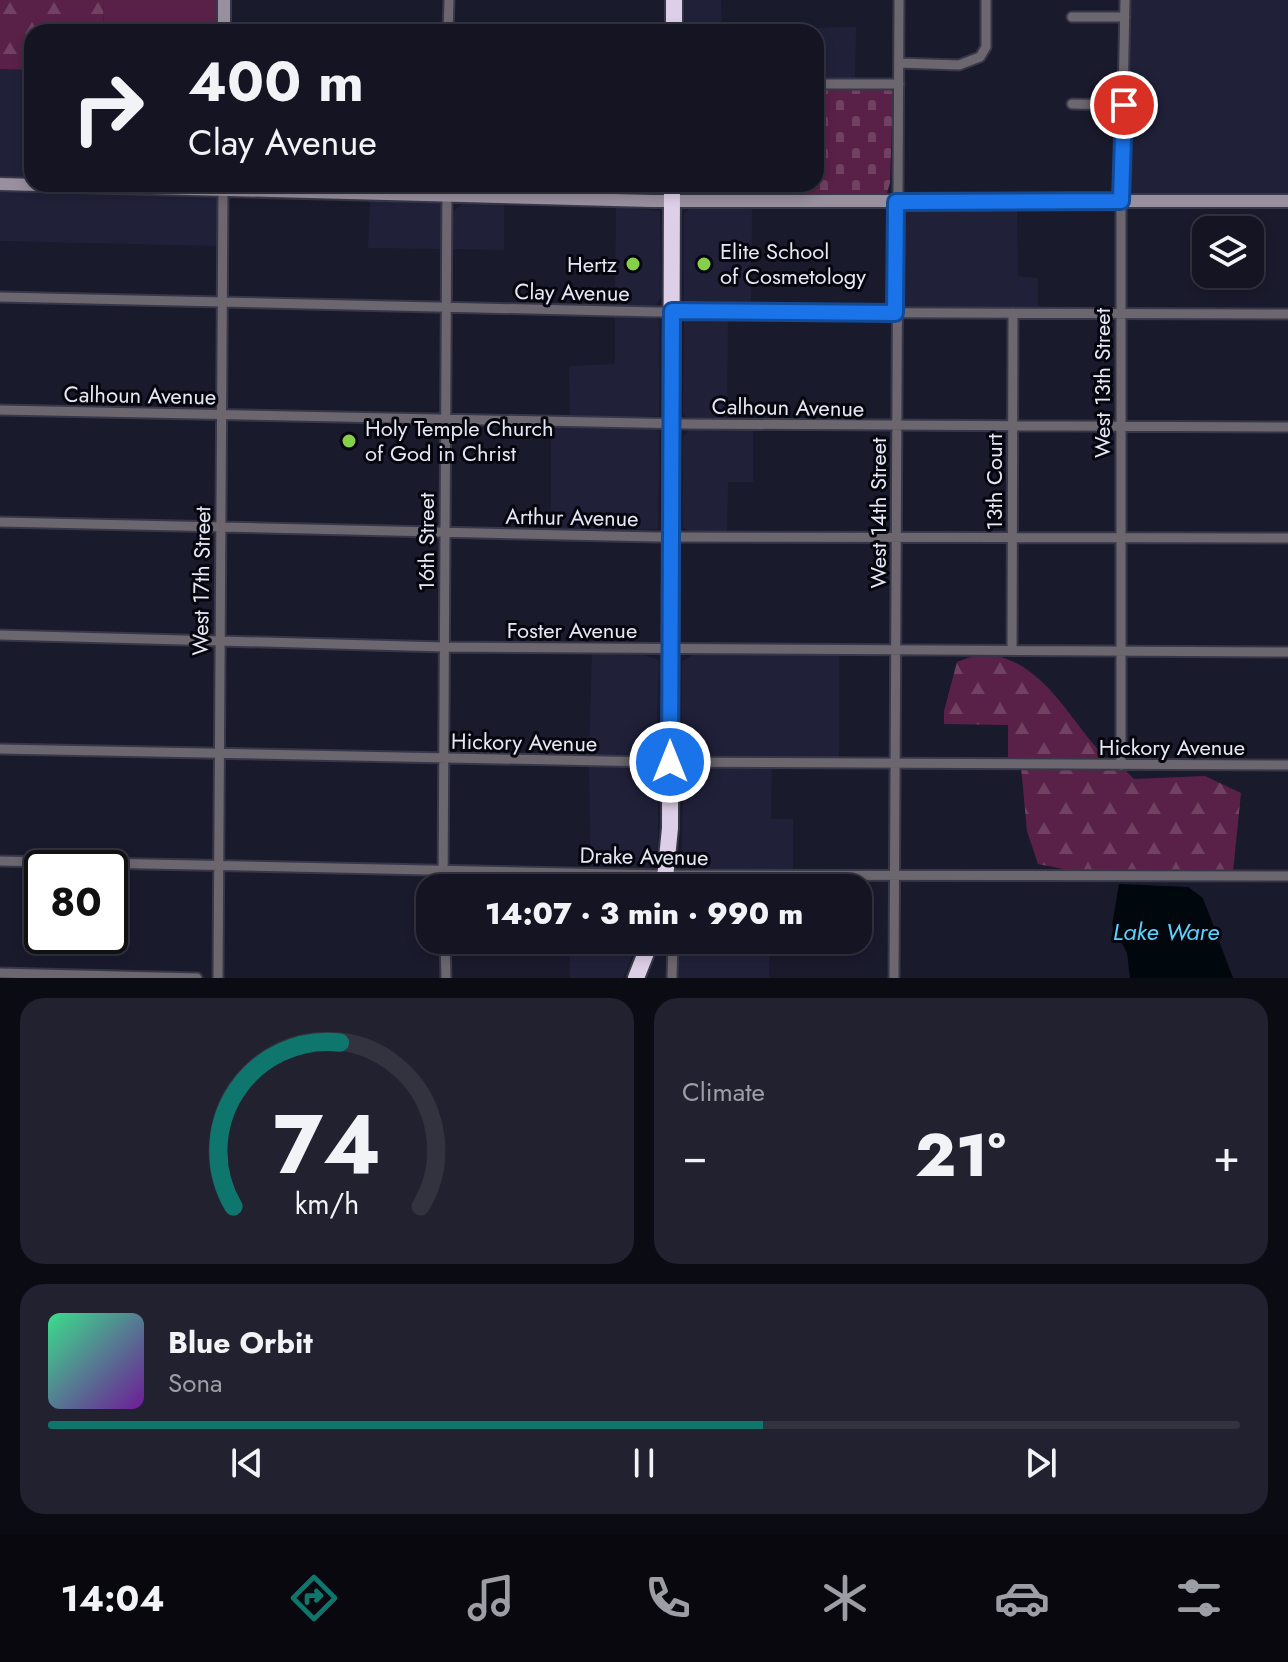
<!DOCTYPE html>
<html lang="en">
<head>
<meta charset="utf-8">
<style>
  :root { --surface:#141422; --page:#21212f; --text:#f1f3f6; --muted:#9d9ea5; --line:#333340; --accent:#0f766e }
  body { margin:0; font-family:Jost,sans-serif; background:var(--page); color:var(--text); height:100vh; display:flex; flex-direction:column; font-size:30px; white-space:nowrap }
  * { box-sizing:border-box; margin:0 }
  p { font-size:26px; color:var(--muted) }
  .icon { flex:none; width:44px; height:44px; fill:none; stroke:currentColor; stroke-width:2; stroke-linecap:round; stroke-linejoin:round }
  .map { position:relative; height:978px; overflow:hidden }
  .side { display:flex; flex-direction:column; gap:20px; padding:20px; background:#0b0b13; flex:1 }
  .side>* { flex:none }
  .banner { position:absolute; left:24px; top:24px; width:800px; height:168px; border-radius:24px; box-shadow:0 4px 12px #0003,0 0 0 2px var(--line); background:#141422; color:var(--text); overflow:hidden }
  .tools { position:absolute; left:1192px; top:216px; display:grid; gap:16px }
  .tools a { display:grid; place-items:center; width:72px; height:72px; border-radius:16px; background:var(--surface); box-shadow:0 4px 12px #0003,0 0 0 2px var(--line); font-size:40px }
  .speed { position:absolute; left:24px; top:850px; display:flex; gap:16px; font-size:40px; font-weight:700; text-align:center }
  .speed>* { display:grid; place-content:center; width:104px; height:104px; border-radius:50%; background:var(--surface); box-shadow:0 4px 12px #0003,0 0 0 2px var(--line); line-height:1 }
  .speed .limit { border:4px solid #111; border-radius:12px; background:#fff; color:#111 }
  .pin { position:absolute; display:grid; place-items:center; width:68px; height:68px; color:#fff; margin:-34px; border:4px solid #fff; border-radius:50%; box-shadow:0 2px 8px #0007 }
  .me { position:absolute; width:88px; margin:-44px; rotate:0deg; stroke-linejoin:round; filter:drop-shadow(0 0 6px #0008) }
  .turn { display:flex; align-items:center; gap:28px; height:168px; padding:0 32px; font-size:36px }
  .turn .icon { width:104px; height:104px; stroke-width:2.5 }
  .turn b { display:block; font-size:56px; line-height:68px }
  .big { font-size:60px; font-weight:800; line-height:1.1 }
  .side .tile { flex:1; display:flex; flex-direction:column; justify-content:center; gap:12px; min-width:0; padding:0 28px; border-radius:24px; background:var(--page) }
  .side .dial { align-items:center; gap:0 }
  .dial svg { height:208px; overflow:visible; fill:none; stroke:var(--line); stroke-width:7; stroke-linecap:round; text-anchor:middle }
  .dial text { fill:var(--text); stroke:none }
  .song { display:flex; align-items:center; gap:24px }
  .cover { width:96px; height:96px; border-radius:12px; background:linear-gradient(135deg,hsl(150 70% 55%),hsl(280 70% 35%)) }
  .played { height:8px; border-radius:4px; background:linear-gradient(90deg,var(--accent) 60%,var(--line) 60%) }
  .keys { display:flex; justify-content:space-around; direction:ltr }
  .heat { display:flex; justify-content:space-between; align-items:center; font-size:44px; direction:ltr }
  .side .tiles { flex:1; display:grid; gap:20px; grid-template-columns:1fr 1fr }
  .tile:last-child { grid-column:span 2 }
  .trip { position:absolute; left:416px; top:874px; width:456px; height:80px; border-radius:24px; background:var(--surface); box-shadow:0 4px 12px #0003,0 0 0 2px var(--line); font-weight:800; line-height:80px; text-align:center }
  .menu { display:flex; height:128px; justify-content:space-around; align-items:center; background:#08080e; color:var(--muted) }
  .menu .icon { width:56px; height:56px }
  .menu .on { color:var(--accent) }
  .menu b { font-size:36px; color:var(--text) }
  .map>svg:first-child { display:block }
  .built { fill:#202039 }
  .green { fill:#592147 }
  .forest { fill:url(#forest-firs) }
  .cemetery { fill:url(#cemetery-stones) }
  .water { fill:#00080d }
  .lines { fill:none; stroke-linecap:round; stroke-linejoin:round }
  .street-casing { stroke:#373749; stroke-width:13 }
  .secondary-casing { stroke:#373749; stroke-width:16 }
  .highway-casing { stroke:#373749; stroke-width:20 }
  .street { stroke:#6c666f; stroke-width:9 }
  .secondary { stroke:#99909f; stroke-width:12 }
  .highway { stroke:#ddcfe7; stroke-width:16 }
  .route-casing { stroke:#114b97; stroke-width:20 }
  .route { stroke:#1a73e8; stroke-width:14 }
  .poi-dot { fill:#86cf4b; stroke:#06060e; stroke-width:3 }
  .labels { text-anchor:middle; stroke-width:6; stroke-linejoin:round; paint-order:stroke }
  .poi-label { font-size:22px; fill:#e6e7f5; stroke:#06060e; text-anchor:start }
  .street-label { font-size:22px; fill:#e6e7f5; stroke:#06060e }
  .water-label { font-size:24px; font-style:italic; fill:#5ad4fc; stroke:#06060e }
</style>
</head>
<body>
<div class="map">
<svg width="1288" height="978" viewBox="0 0 1288 978">
  <defs>
    <pattern id="forest-firs" width="22" height="20" patternUnits="userSpaceOnUse" patternTransform="scale(2)"><rect width="22" height="20" fill="#592147"/><path d="M5 1l3.5 6h-7zM16 11l3.5 6h-7z" fill="#714162"/></pattern>
    <pattern id="cemetery-stones" width="16" height="16" patternUnits="userSpaceOnUse" patternTransform="scale(2)"><rect width="16" height="16" fill="#592147"/><path d="M2 7V4a2 2 0 0 1 4 0v3zM10 15v-3a2 2 0 0 1 4 0v3z" fill="#714162"/></pattern>
  </defs>
  <rect width="100%" height="100%" fill="#1a1a2d"/>
  <path class="built" d="M685,0H721L722,30L856,27L855,80H816V32H685Z
    M1127,0H1288V194H1133L1126,190Z
    M0,69L32,70V179L0,178Z
    M570,184H661V188L654,194L570,192Z
    M684,184H782V194L689,195L684,192Z
    M0,190L213,195L219,200V246L0,241Z
    M370,198L441,202L444,249L368,248Z
    M464,203L504,204V250L451,249V213Z
    M616,207L660,211L661,298L655,306L615,307Z
    M690,208L752,209L751,306H689L684,303V214Z
    M1017,208L1018,276L1038,278V305L1043,308L899,309L902,210Z
    M728,313L727,420H690L683,414L684,321L689,316Z
    M615,315L650,316L659,320V416L551,418L570,416L569,366L615,364Z
    M551,425L646,426L659,432L658,529L551,531Z
    M690,429H753V482H728L727,532L689,531L683,527V437Z
    M592,652H636L659,660L656,755L589,757Z
    M699,652H839V760L686,758L682,751V661Z
    M589,765L646,766L658,771V844L653,868L591,870Z
    M772,766L771,819H793V871L688,870L682,867L683,769Z
    M591,877L646,880L653,888H591Z
    M690,879H771L770,888H677L680,881Z
    M569,940H639L623,978H570Z
    M676,940H770L769,978H677Z"/>
  <path class="green" d="M104,0H220V32H103Z"/>
  <path class="forest" d="M0,0H104L103,32H32V70L0,69Z
    M979,654C1044,655 1069,723 1109,761L1008,760V725L944,724V711L957,662Z
    M1021,767H1122L1134,779L1205,776L1241,793L1233,872H1078L1038,864L1027,831Z"/>
  <path class="cemetery" d="M887,86L893,92L890,183L887,193L782,194V184H816V87Z"/>
  <path class="water" d="M1119,884L1188,887L1203,898L1233,978H1130L1127,953L1112,925Z"/>
  <g class="lines">
    <defs>
      <path id="street" d="M1072,17H1125
        M448,32L449,0
        M899,63L959,65L980,57L986,47V0
        M816,84H899
        M1072,104L1124,105
        M0,297L656,312L1288,314
        M0,410L687,424L1288,427
        M0,522L655,537L1288,538
        M0,635L444,647L1288,652
        M1012,650L1013,313
        M0,749L654,762L1288,765
        M1121,765V201L1125,0
        M0,861L667,875L1288,876
        M443,888L447,184
        M445,940L446,978
        M0,973L197,978
        M218,978L223,190
        M672,978L673,940
        M894,978L899,0"/>
      <path id="secondary" d="M224,32V0
        M0,184L652,201H1288"/>
      <path id="highway" d="M674,32V0
        M664,888L670,828L672,184
        M636,978L651,940"/>
    </defs>
    <use href="#street" class="street-casing"/>
    <use href="#secondary" class="secondary-casing"/>
    <use href="#highway" class="highway-casing"/>
    <use href="#street" class="street"/>
    <use href="#secondary" class="secondary"/>
    <use href="#highway" class="highway"/>
  </g>
  <g class="lines">
    <defs>
      <path id="route" d="M670,762L672,311L895,313L896,202L1121,201L1124,105"/>
    </defs>
    <use href="#route" class="route-casing"/>
    <use href="#route" class="route"/>
  </g>
  <g class="poi-dot">
    <circle cx="633" cy="264" r="8"/>
    <circle cx="704" cy="264" r="8"/>
    <circle cx="349" cy="441" r="8"/>
  </g>
  <g class="labels">
    <g class="poi-label">
      <text x="720" y="259">Elite School<tspan x="720" dy="25">of Cosmetology</tspan></text>
      <text x="617" y="272" text-anchor="end">Hertz</text>
      <text x="365" y="436">Holy Temple Church<tspan x="365" dy="25">of God in Christ</tspan></text>
    </g>
    <g class="street-label">
      <text transform="translate(572 292) rotate(1)" y="8">Clay Avenue</text>
      <text transform="translate(1102 383) rotate(-90)" y="8">West 13th Street</text>
      <text transform="translate(140 395) rotate(1)" y="8">Calhoun Avenue</text>
      <text transform="translate(788 407) rotate(1)" y="8">Calhoun Avenue</text>
      <text transform="translate(994 482) rotate(-90)" y="8">13th Court</text>
      <text transform="translate(878 513) rotate(-90)" y="8">West 14th Street</text>
      <text transform="translate(572 517) rotate(1)" y="8">Arthur Avenue</text>
      <text transform="translate(426 542) rotate(-90)" y="8">16th Street</text>
      <text transform="translate(201 581) rotate(-89)" y="8">West 17th Street</text>
      <text x="572" y="638">Foster Avenue</text>
      <text transform="translate(524 742) rotate(1)" y="8">Hickory Avenue</text>
      <text x="1172" y="755">Hickory Avenue</text>
      <text transform="translate(644 856) rotate(1)" y="8">Drake Avenue</text>
    </g>
    <g class="water-label">
      <text x="1166" y="940">Lake Ware</text>
    </g>
  </g>
</svg>
<div class="tools">
<a><svg class="icon" aria-label="layers" viewBox="0 0 24 24"><path d="M12 4l9 5-9 5-9-5zM3 14l9 5 9-5"/></svg></a>
</div>
<div class="speed"><div class="limit">80</div></div>
<div class="pin" style="left:1124px;top:105px;background:#d93025"><svg class="icon" aria-label="arrive" viewBox="0 0 24 24"><path d="M6 21V4h12l-3 4 3 4H6"/></svg></div>
<svg class="me" style="left:670px;top:762px" viewBox="-20 -20 40 40"><circle r="17" fill="#1a73e8" stroke="#fff" stroke-width="3"/><path d="M0-11L8 9 0 5-8 9z" fill="#fff"/></svg>
<div class="trip">14:07 · 3 min · 990 m</div>
<div class="banner">
<div class="turn"><svg class="icon" aria-label="right" viewBox="0 0 24 24"><path d="M7 20v-9h11M14 6l5 5-5 5"/></svg><div><b>400 m</b>Clay Avenue</div></div>
</div>
</div>
<section class="side">
<div class="tiles">
<div class="tile dial"><svg viewBox="0 0 100 80">
<path d="M14 69A42 42 0 1 1 86 69"/>
<path d="M14 69A42 42 0 0 1 55 6" stroke="#0f766e"/>
<text x="50" y="56" font-size="32" font-weight="700">74</text>
<text x="50" y="72" font-size="11">km/h</text>
</svg></div>
<div class="tile"><p>Climate</p>
<div class="heat"><a>−</a><b class="big">21°</b><a>+</a></div>
</div>
<div class="tile">
<div class="song"><i class="cover"></i><div><b>Blue Orbit</b><p>Sona</p></div></div>
<div class="played"></div>
<div class="keys"><svg class="icon" aria-label="previous" viewBox="0 0 24 24"><path d="M18 5L8 12l10 7zM5 5v14"/></svg><svg class="icon" aria-label="pause" viewBox="0 0 24 24"><path d="M8 5v14M16 5v14"/></svg><svg class="icon" aria-label="next" viewBox="0 0 24 24"><path d="M6 5l10 7-10 7zM19 5v14"/></svg></div>
</div>
</div>
</section>
<nav class="menu">
<b>14:04</b>
<svg class="icon on" aria-label="directions" viewBox="0 0 24 24"><path d="M12 3l9 9-9 9-9-9zM9 14v-3h6M13 9l2 2-2 2"/></svg>
<svg class="icon" aria-label="music" viewBox="0 0 24 24"><path d="M9 18V5l10-2v13"/><circle cx="6" cy="18" r="3"/><circle cx="16" cy="16" r="3"/></svg>
<svg class="icon" aria-label="phone" viewBox="0 0 24 24"><path d="M5 4h4l2 5-3 2q2 4 5 5l2-3 5 2v4C11 20 4 13 5 4z"/></svg>
<svg class="icon" aria-label="climate" viewBox="0 0 24 24"><path d="M12 3v18M4 7l16 10M4 17L20 7"/></svg>
<svg class="icon" aria-label="car" viewBox="0 0 24 24"><path d="M5 17H2v-5l4-1 3-4h7l3 4 3 1v5h-3M9 17h6M6 11h13"/><circle cx="7" cy="17" r="2"/><circle cx="17" cy="17" r="2"/></svg>
<svg class="icon" aria-label="filters" viewBox="0 0 24 24"><path d="M4 7h16M4 17h16"/><circle cx="9" cy="7" r="2"/><circle cx="15" cy="17" r="2"/></svg>
</nav>
</body>
</html>
